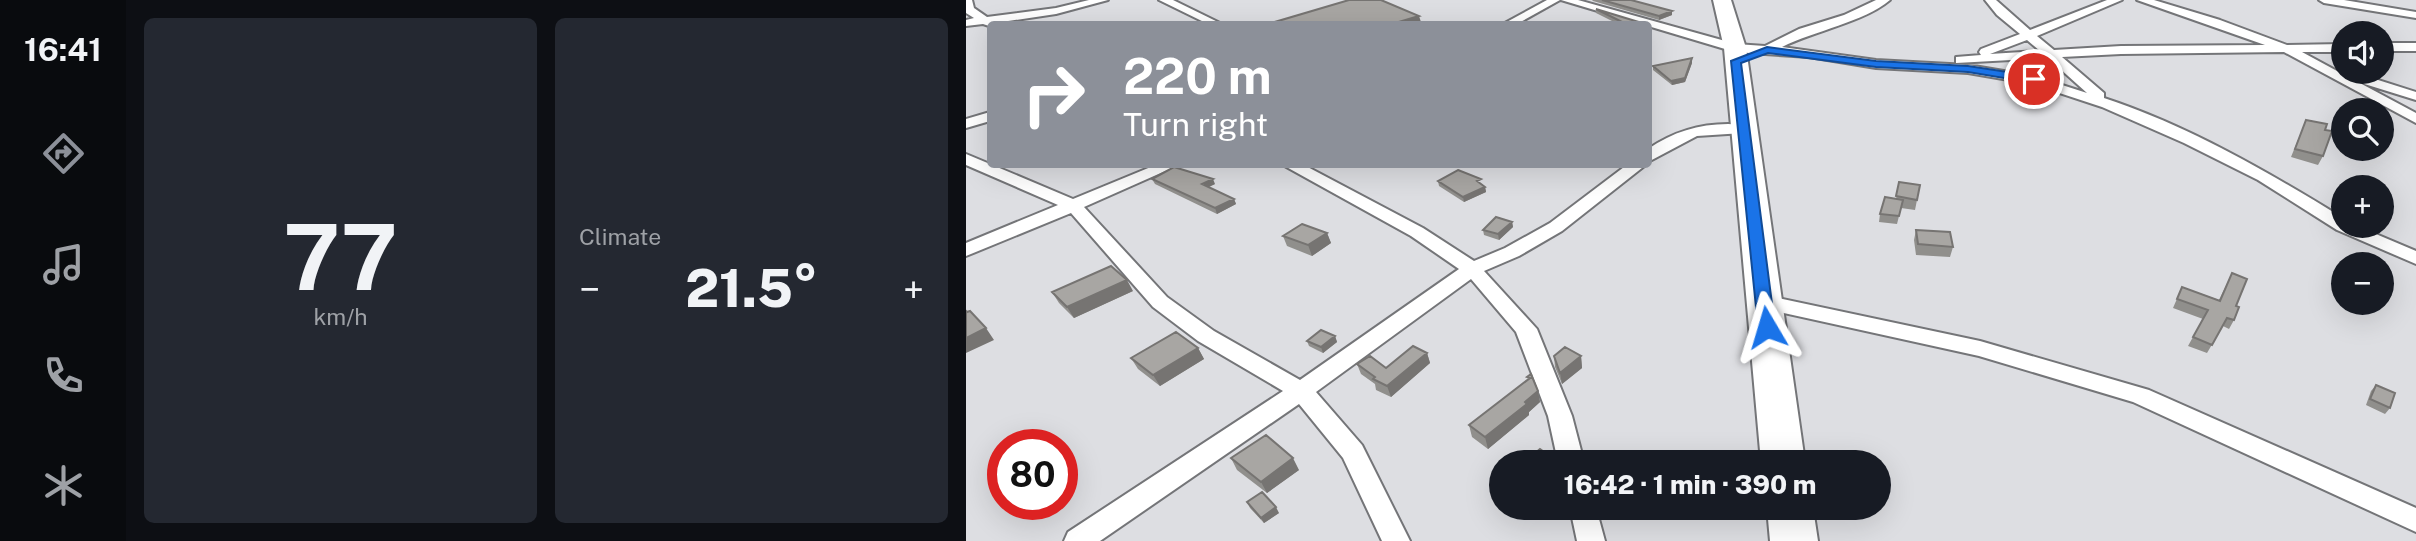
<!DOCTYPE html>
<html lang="en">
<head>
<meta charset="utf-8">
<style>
  :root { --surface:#171b24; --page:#242831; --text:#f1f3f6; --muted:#9ea1a6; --accent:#8c9099 }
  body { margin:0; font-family:"Public Sans",sans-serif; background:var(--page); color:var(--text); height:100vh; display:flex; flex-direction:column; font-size:26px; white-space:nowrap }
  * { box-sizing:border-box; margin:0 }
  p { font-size:23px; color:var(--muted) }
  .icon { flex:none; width:38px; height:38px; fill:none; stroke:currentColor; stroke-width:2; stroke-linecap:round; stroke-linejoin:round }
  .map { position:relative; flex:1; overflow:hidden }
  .details { display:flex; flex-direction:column; gap:18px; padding:18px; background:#0d0f14; width:840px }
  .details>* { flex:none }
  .top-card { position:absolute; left:21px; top:21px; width:665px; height:147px; border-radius:7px; box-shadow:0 7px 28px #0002; background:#8c9099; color:#fff; overflow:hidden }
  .controls { position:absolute; left:1365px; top:21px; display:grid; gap:14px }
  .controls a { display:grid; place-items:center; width:63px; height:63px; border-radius:50%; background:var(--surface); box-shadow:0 7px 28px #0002; font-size:35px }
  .speed { position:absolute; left:21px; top:429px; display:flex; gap:14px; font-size:35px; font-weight:700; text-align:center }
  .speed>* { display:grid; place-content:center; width:91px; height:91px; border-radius:50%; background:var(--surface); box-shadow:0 7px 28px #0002; line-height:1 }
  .speed .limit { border:10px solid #d22; background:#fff; color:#111 }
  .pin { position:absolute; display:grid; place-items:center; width:60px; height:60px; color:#fff; margin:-30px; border:4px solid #fff; border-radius:50%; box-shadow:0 2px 7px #0007 }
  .me { position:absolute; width:77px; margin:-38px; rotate:353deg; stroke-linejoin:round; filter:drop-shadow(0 0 5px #0008) }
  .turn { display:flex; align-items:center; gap:24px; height:147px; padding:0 21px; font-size:32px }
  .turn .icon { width:91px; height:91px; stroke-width:2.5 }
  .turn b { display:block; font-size:49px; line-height:60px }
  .big { font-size:52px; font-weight:800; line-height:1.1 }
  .details .tile { flex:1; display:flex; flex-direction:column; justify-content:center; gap:10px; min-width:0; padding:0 24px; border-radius:10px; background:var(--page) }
  .details .dial { align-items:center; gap:0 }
  .dial b { font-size:91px; line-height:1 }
  .heat { display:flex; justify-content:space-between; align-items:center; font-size:38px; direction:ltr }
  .details .tiles { flex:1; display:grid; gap:18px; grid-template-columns:repeat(2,1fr) }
  .trip { position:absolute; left:523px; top:450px; width:402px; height:70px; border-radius:35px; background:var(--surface); box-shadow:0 7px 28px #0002; font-weight:800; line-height:70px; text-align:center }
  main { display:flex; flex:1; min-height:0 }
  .dock { display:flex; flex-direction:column; width:126px; justify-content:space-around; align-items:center; background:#090b0e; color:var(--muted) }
  .dock .icon { width:49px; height:49px }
  .dock .current { color:var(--accent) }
  .dock b { font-size:32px; color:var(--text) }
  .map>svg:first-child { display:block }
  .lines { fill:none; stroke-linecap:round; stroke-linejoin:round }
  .minor-casing { stroke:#747578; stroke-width:4 }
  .trunk-casing { stroke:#747578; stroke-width:4 }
  .minor { fill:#fff; fill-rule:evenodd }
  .trunk { fill:#fff; fill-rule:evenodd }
  .wall { fill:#908f8c }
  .shaded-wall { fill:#767472 }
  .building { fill:#a8a6a3; stroke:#767472; stroke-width:2 }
  .route { fill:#1a73e8; stroke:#114b97; stroke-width:2 }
</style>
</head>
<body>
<main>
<nav class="dock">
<b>16:41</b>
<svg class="icon current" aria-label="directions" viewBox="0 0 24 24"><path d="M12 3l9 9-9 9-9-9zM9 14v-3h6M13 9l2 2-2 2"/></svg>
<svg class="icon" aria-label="music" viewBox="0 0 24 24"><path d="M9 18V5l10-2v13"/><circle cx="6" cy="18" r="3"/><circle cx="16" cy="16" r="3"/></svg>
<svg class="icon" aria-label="phone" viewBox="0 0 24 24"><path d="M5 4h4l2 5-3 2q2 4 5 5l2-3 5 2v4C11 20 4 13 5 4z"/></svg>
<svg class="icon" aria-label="climate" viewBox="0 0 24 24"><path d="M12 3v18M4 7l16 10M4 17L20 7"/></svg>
</nav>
<section class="details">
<div class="tiles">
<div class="tile dial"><b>77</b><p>km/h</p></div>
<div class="tile"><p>Climate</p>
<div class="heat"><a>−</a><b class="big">21.5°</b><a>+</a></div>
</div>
</div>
</section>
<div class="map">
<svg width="1450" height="541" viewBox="0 0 1450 541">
  <rect width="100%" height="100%" fill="#dddee2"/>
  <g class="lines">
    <defs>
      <path id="minor" d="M0,0H6L8,8L21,17L90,8L123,0H142L90,14L29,23L23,26L17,24L0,26V20L8,18L0,13Z
        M193,0H207L256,24H242Z
        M581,0H594L551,24H537Z
        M595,0H612L770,44L799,46L833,29L878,15L910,0H924C898,22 848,31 816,47L910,60L1002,65L1068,76L1121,93L1082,58L990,63V57L1015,55L1013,52L1015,49L1054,34L1031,15L1019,0H1030L1064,30L1141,0H1156L1071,36L1088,50L1155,46L1299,45L1171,0H1188L1254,20L1321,45L1377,44V52H1336L1384,78L1390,73L1450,92V100L1392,82L1450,113V123L1318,52L1155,54L1096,57L1138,93V98C1221,125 1304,173 1377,218V226H1391L1450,251V264L1371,230L1292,180L1218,143L1136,107L1066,84L1002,73L910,68L843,57L769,52ZM1061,40L1074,51L1024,54Z
        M1353,0H1378L1450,12V18L1358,3Z
        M1416,43H1450V51H1416Z
        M24,112V121L0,128V119Z
        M762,124L777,125L784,129L777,133L731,136L682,162V149C707,132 732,124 762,124Z
        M0,154L107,199L192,164H215L118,207L201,297L248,331L334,380L493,269L445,236L315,164H336L457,228L508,261L539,248L584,223L662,164H681L596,231L553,256L518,271L571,329L606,416L618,462H592L582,416L550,332L505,279L350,392L396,445L444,541H416L377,458L333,404L134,541H98L102,532L317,391L232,341L187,307L105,213L0,256V243L92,205L0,165Z
        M798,295L1014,341L1183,390L1450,508V532L1167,402L1013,356L791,307L788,302L791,297Z
        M604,508H630L639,541H611Z"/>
      <path id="trunk" d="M747,0H765L780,48L839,462H795L758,48Z
        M801,508H847L852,541H804Z"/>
    </defs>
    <use href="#minor" class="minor-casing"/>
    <use href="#trunk" class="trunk-casing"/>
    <use href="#minor" class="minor"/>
    <use href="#trunk" class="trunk"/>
  </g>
  <path class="wall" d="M626,0H665L706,15L693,20L627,1Z
    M630,9L676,23V24H652L630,13Z
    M726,63L719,82L706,85L687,70V66Z
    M1340,120L1359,130L1357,156L1352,165L1325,157Z
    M186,179L249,184L243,187L268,199L270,204L251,214L189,184Z
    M472,181L516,184L519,187L520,192L498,202L473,186Z
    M933,182L954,185L949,210L935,208L931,224L913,222L914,214L930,199Z
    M546,222L547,227L533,240L518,235L517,230Z
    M950,230L987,247L984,257L950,255L948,240Z
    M361,233L365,243L346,256L321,246L317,236Z
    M1266,273L1270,306L1268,320L1263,329L1257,326L1241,353L1222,346L1237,319L1207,308L1216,287L1253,300Z
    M167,291L108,318L93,303L86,292Z
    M369,336L371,342L357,353L343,346L341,341Z
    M232,348L238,359L194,386L172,369L165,358Z
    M461,353L464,363L425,397L410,390L409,384L395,374L391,364L420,368Z
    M588,356H615L616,368L596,384L589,367Z
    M565,374L572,391L574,402L563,412V415L522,449L506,437L503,425L562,380L561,377Z
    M1410,385L1424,408L1419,414L1400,405L1405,391Z
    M265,458L333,470L301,493L271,470Z
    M281,502L313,513L298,523L284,508Z"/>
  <path class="shaded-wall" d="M706,11V15L693,20V16Z
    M453,16L455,22L447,24H426Z
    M726,58V63L719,82L706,85L705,81Z
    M247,179L249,184L238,189L236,184Z
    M519,187L520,192L498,202L497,197Z
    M268,199L270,204L251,214L249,208Z
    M546,222L547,227L533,240L532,234Z
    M361,233L365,243L346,256L342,245Z
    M161,280L167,291L108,318L101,307Z
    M20,328L28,340L0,353V338Z
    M369,336L371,342L357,353L355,347Z
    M232,348L238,359L194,386L187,375Z
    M461,353L464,363L425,397L421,386Z
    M615,356L616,368L596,384L594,373Z
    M572,391L574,402L563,412V415L522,449L519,437Z
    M327,458L333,470L301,493L295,482Z
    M310,507L313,513L298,523L295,518Z"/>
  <path class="building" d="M383,0H415L453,16L426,24H302Z
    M636,0H665L706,11L693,16Z
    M630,9L676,23L671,24H660Z
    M726,58L719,78L705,81L687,66Z
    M1340,120L1361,124L1359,130L1366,131L1357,156L1329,149Z
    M208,167L247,179L236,184L268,199L249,208L186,179Z
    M492,170L515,179L511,181L519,187L497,197L472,181Z
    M933,182L954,185L951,200L930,196Z
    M919,197L937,200L933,216L914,214Z
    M530,217L546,222L532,234L517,230Z
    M336,224L361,233L342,245L317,236Z
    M950,230L984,232L987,247L952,244Z
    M145,266L161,280L101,307L86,292Z
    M1266,273L1281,279L1270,306L1273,307L1268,320L1261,318L1246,345L1227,337L1242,310L1211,299L1216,287L1254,301Z
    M0,311L1,312L4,311L20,328L0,338Z
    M355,330L369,336L355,347L341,341Z
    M210,332L232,348L187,375L165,358Z
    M447,346L461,353L421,386L407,379L409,377L391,364L404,356L420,368Z
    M599,347L615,356L594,373L588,356Z
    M565,374L572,391L559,402L561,404L519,437L503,425L564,378L561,377Z
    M1410,385L1429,393L1424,408L1404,399Z
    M300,435L327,458L295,482L265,458Z
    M574,449L588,459L584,462H558Z
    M296,492L310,507L295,518L281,502Z"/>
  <path class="route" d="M801,47L910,61L1002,66L1068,76L1074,79L1068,83L1002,72L910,67L802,53L775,63L809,327L801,333L792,327L765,61Z"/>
</svg>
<div class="controls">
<a><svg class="icon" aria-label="sound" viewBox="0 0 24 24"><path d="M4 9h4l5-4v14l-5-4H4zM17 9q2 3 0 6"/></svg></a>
<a><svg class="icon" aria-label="search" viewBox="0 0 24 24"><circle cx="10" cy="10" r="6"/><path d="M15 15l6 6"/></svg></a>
<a>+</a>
<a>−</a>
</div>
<div class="speed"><div class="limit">80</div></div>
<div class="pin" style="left:1068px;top:79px;background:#d93025"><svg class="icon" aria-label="arrive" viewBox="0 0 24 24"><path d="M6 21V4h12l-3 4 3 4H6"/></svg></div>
<svg class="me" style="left:801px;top:327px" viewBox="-20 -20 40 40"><path d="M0-17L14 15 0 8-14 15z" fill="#1a73e8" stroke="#fff" stroke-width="4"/></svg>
<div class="trip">16:42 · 1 min · 390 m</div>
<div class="top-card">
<div class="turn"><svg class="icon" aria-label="right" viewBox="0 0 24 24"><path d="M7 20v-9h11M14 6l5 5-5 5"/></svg><div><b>220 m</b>Turn right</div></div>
</div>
</div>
</main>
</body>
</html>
